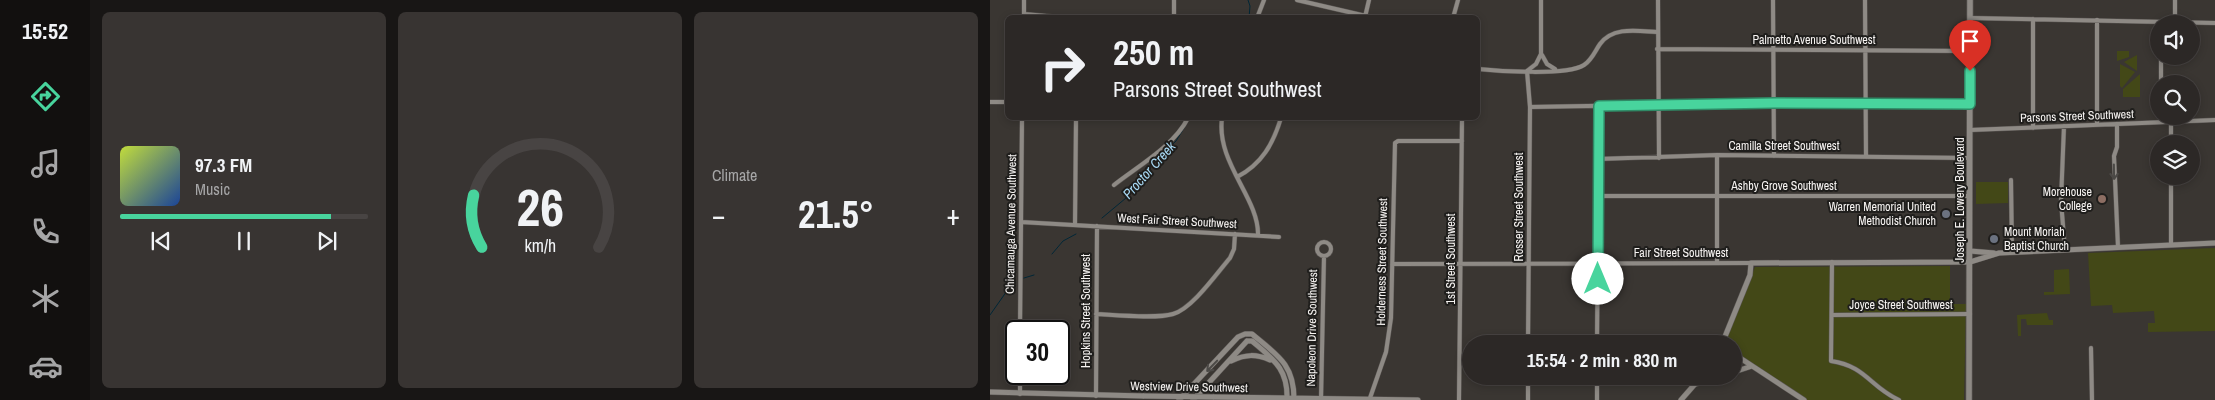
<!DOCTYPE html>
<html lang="en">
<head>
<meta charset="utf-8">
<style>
  :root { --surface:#2c2826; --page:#383432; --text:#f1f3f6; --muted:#a6a6a7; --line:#484443; --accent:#48d49d }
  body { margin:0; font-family:"Archivo Narrow",sans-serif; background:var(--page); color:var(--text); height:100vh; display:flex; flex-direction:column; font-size:19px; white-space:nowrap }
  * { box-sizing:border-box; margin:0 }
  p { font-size:16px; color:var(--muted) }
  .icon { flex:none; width:28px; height:28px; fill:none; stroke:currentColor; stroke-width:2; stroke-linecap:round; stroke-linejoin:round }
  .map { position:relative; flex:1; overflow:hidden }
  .side { display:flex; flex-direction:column; gap:12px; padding:12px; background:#181615; width:900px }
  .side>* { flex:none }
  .guide { position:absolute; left:15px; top:15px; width:475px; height:105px; border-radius:8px; box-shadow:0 2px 8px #0003,0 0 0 1px var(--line); background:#2c2826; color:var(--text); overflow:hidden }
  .buttons { position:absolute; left:1160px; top:15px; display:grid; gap:10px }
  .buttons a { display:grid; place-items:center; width:50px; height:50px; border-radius:50%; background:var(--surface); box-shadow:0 2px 8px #0003,0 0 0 1px var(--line); font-size:25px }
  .speed { position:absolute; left:15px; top:320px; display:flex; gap:10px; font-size:25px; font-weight:700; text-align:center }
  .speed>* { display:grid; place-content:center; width:65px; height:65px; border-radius:50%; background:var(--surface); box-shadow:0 2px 8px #0003,0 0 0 1px var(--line); line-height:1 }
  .speed .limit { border:2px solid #111; border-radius:8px; background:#fff; color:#111 }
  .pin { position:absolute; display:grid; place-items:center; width:42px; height:42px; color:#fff; margin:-51px -21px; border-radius:50% 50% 50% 0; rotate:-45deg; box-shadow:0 0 5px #0007 }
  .pin .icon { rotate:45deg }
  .me { position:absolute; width:55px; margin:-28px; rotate:0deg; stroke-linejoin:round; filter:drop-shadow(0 0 4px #0008) }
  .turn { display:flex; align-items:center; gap:18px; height:105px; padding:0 25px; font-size:22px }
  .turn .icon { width:65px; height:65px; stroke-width:2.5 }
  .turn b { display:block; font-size:35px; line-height:42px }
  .big { font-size:38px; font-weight:800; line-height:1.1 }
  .side .card { flex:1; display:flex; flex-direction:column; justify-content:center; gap:8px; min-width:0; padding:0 18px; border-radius:8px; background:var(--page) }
  .side .dial { align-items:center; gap:0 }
  .dial svg { height:130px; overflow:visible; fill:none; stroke:var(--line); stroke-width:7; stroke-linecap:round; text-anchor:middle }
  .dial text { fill:var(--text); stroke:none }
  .song { display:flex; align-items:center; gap:15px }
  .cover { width:60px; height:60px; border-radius:8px; background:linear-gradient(135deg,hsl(70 70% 55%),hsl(220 70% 35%)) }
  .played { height:5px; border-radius:2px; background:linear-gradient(90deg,var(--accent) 85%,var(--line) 85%) }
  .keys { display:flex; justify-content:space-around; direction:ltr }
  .heat { display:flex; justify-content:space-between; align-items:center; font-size:28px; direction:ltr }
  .side .tiles { flex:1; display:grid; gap:12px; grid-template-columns:repeat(3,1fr) }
  .trip { position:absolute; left:472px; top:335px; width:280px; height:50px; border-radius:25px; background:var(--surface); box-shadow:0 2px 8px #0003,0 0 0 1px var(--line); font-weight:800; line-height:50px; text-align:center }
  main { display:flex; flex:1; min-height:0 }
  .tabs { display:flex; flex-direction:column; width:90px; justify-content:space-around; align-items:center; background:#12100f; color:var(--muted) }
  .tabs .icon { width:35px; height:35px }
  .tabs .active { color:var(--accent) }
  .tabs b { font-size:22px; color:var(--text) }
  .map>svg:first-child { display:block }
  .green { fill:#434817 }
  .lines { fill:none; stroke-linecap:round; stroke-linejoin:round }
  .stream { stroke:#012737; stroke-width:1 }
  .minor-casing { stroke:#595552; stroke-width:5 }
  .tertiary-casing { stroke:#595552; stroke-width:6 }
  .secondary-casing { stroke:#595552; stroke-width:7 }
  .minor { stroke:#8e8a85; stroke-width:4 }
  .tertiary { stroke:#8e8a85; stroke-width:5 }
  .secondary { stroke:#8e8a85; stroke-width:5.5 }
  .tertiary-bridge-casing { stroke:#595552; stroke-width:6; stroke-linecap:butt }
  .tertiary-bridge { stroke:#8e8a85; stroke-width:5 }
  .oneway { stroke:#4b4946 }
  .route-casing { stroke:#2f8a66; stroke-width:12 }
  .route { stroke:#48d49d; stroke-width:9 }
  .education-dot { fill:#8d6e63; stroke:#1f1e1c; stroke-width:2 }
  .worship-dot { fill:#6b7280; stroke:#1f1e1c; stroke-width:2 }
  .labels { text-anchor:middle; stroke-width:4; stroke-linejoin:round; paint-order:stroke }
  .street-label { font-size:12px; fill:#f7f4f2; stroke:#1f1e1c }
  .poi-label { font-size:12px; fill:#f7f4f2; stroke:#1f1e1c; text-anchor:end }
  .water-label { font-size:14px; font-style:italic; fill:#a8d9f4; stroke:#1f1e1c }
</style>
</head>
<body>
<main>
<nav class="tabs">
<b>15:52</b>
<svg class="icon active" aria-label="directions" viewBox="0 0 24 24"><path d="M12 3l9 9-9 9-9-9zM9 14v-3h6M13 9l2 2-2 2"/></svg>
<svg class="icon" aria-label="music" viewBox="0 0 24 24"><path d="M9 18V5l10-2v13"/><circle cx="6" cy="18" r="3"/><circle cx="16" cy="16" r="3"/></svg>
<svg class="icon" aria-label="phone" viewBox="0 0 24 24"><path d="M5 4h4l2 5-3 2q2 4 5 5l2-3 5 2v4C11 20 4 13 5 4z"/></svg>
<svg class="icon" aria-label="climate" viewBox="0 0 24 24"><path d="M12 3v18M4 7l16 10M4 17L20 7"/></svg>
<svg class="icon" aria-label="car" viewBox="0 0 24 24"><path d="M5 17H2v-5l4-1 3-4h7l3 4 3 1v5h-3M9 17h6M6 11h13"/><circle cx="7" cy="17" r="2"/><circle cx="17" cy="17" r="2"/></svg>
</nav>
<section class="side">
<div class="tiles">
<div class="card">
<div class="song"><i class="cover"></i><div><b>97.3 FM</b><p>Music</p></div></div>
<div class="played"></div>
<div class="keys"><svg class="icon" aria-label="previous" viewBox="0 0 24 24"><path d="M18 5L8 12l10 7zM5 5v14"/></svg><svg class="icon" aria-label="pause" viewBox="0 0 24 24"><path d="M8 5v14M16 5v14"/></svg><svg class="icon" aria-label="next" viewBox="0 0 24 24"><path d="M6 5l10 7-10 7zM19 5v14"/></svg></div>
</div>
<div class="card dial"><svg viewBox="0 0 100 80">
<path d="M14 69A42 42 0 1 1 86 69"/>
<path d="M14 69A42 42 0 0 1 9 37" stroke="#48d49d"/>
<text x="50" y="56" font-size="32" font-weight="700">26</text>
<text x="50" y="72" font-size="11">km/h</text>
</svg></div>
<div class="card"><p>Climate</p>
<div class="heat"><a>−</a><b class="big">21.5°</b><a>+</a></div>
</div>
</div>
</section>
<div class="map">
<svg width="1225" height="400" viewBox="0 0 1225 400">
  <rect width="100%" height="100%" fill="#3a3632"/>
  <path class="green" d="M1127,51H1139V57L1127,61Z
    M1147,55V71L1134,62Z
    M1130,64L1145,72L1132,88L1130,86Z
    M1150,74V97H1133V89Z
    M986,182H1018V203L986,204Z
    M1225,248V331L1158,332V323H1165L1164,311L1123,313L1122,305L1101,306L1098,253Z
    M960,266V304H976L974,400H811L744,357V344H734L765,267Z
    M1079,269L1080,294L1054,295V292H1064V270Z
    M1057,313L1059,320H1063V325H1037L1036,319H1031V336H1028L1027,315Z"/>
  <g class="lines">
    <path class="stream" d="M258,0L260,6L259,18
      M112,218L136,198L151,175L186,141L196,125
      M62,254L73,241L86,234
      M34,278L44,275
      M0,315L19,288"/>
    <defs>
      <path id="minor" d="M307,0L376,16
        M668,0L669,158
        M783,0L784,156
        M875,0L876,156
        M34,14L79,18
        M375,17L379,0
        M34,18V0
        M184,18V0
        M267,18L274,0
        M463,18L468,0
        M980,18L1225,23
        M1043,19V128
        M1107,20V125
        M1185,22V0
        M667,49L980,51
        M552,55L557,64L565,69
        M488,69C509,71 577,76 594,65C602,60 605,51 610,44C623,26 648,31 667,32
        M1171,84V56
        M0,102H18
        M540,107L768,103L980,104
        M232,118C226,163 269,198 268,235
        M1127,124V147L1124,156L1128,247
        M1074,126L1071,201L1075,250
        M980,130L1225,120
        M1181,144V122
        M608,159L727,155L980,158
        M247,177C272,164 283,144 291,118
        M1021,180L1022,252
        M124,185C148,166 184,146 198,118
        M609,196H980
        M31,222L289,237
        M85,225L86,118
        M327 249a7 7 0 1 1 14 0a7 7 0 1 1-14 0Z
        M1181,245V176
        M842,262L841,361C876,366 880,387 909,400
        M727,263V155
        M402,264L761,263
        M106,314C126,315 166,319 183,314C202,309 227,273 240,258L244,249L245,234
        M842,315L980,314
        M30,331L32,118
        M538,344L540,107L537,71L546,64L551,54V0
        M607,344L609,106
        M1101,348L1102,400
        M30,394V374
        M106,396L107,226
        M380,398L396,352L401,318L405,143L408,141H472
        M331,400L334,256
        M469,400L472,118
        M538,400V376
        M607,400V376"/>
      <path id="tertiary" d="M980,251L1004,253
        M257,341H262C284,360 298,369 297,399
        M732,344L760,275L761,263L980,262L1009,253L1225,243
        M744,354L814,400
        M241,361C256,354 266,354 280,360
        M744,372L762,366
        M706,384L729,376
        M0,392L154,396
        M223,397L428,400
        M189,400L248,337L255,334H262C287,355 304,364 304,399
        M203,400L257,341
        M691,400L712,376"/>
      <path id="secondary" d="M979,400L980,0"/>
    </defs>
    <use href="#minor" class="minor-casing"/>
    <use href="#tertiary" class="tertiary-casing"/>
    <use href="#secondary" class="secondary-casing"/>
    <use href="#minor" class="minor"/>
    <use href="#tertiary" class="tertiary"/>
    <use href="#secondary" class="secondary"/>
    <defs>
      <path id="tertiary-bridge" d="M154,396L223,397"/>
    </defs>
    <use href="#tertiary-bridge" class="tertiary-bridge-casing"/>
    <use href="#tertiary-bridge" class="tertiary-bridge"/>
  </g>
  <defs><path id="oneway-shaft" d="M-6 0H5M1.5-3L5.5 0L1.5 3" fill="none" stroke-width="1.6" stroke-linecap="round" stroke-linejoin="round" transform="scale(1.25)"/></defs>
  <g class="oneway">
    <use href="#oneway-shaft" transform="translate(1124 172) rotate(89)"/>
    <use href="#oneway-shaft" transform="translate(222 366) rotate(134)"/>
  </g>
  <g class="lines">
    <defs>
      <path id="route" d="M608,279L609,106L784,103L980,104V71"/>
    </defs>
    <use href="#route" class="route-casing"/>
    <use href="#route" class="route"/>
  </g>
  <circle class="education-dot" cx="1112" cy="199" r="5"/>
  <g class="worship-dot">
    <circle cx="956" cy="214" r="5"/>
    <circle cx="1004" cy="239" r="5"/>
  </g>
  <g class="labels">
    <g class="street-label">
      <text x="824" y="44">Palmetto Avenue Southwest</text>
      <text transform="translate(1087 116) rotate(-2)" y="4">Parsons Street Southwest</text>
      <text x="794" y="150">Camilla Street Southwest</text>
      <text x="794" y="190">Ashby Grove Southwest</text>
      <text transform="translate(970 200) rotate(-90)" y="4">Joseph E. Lowery Boulevard</text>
      <text transform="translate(529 207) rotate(-90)" y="4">Rosser Street Southwest</text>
      <text transform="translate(187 221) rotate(3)" y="4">West Fair Street Southwest</text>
      <text transform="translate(21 224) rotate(-89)" y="4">Chicamauga Avenue Southwest</text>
      <text x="691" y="257">Fair Street Southwest</text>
      <text transform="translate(461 259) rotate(-90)" y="4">1st Street Southwest</text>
      <text transform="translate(392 262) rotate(-89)" y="4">Holderness Street Southwest</text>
      <text x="911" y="309">Joyce Street Southwest</text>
      <text transform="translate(96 311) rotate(-90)" y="4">Hopkins Street Southwest</text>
      <text transform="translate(322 328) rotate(-89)" y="4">Napoleon Drive Southwest</text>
      <text transform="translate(199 387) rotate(1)" y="4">Westview Drive Southwest</text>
    </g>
    <g class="poi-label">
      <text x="1102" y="196">Morehouse<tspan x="1102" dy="14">College</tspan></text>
      <text x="946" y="211">Warren Memorial United<tspan x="946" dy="14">Methodist Church</tspan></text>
      <text x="1014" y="236" text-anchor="start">Mount Moriah<tspan x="1014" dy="14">Baptist Church</tspan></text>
    </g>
    <g class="water-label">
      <text transform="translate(159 170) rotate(-48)" y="5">Proctor Creek</text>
    </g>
  </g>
</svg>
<div class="buttons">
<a><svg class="icon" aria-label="sound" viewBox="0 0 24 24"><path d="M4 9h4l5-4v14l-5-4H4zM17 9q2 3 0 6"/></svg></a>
<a><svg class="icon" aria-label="search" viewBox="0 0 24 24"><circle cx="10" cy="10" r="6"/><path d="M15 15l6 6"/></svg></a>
<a><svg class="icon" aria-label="layers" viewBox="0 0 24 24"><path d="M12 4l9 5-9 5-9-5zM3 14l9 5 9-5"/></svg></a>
</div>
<div class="speed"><div class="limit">30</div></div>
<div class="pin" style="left:980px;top:71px;background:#d93025"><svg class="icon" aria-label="arrive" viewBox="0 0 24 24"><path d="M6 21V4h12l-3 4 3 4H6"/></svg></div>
<svg class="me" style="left:608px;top:279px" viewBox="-20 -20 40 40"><circle r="19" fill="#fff"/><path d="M0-13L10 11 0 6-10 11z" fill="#48d49d"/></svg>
<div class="trip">15:54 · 2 min · 830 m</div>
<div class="guide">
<div class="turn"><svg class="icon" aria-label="right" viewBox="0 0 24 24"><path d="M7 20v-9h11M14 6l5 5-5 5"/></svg><div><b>250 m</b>Parsons Street Southwest</div></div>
</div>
</div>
</main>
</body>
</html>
